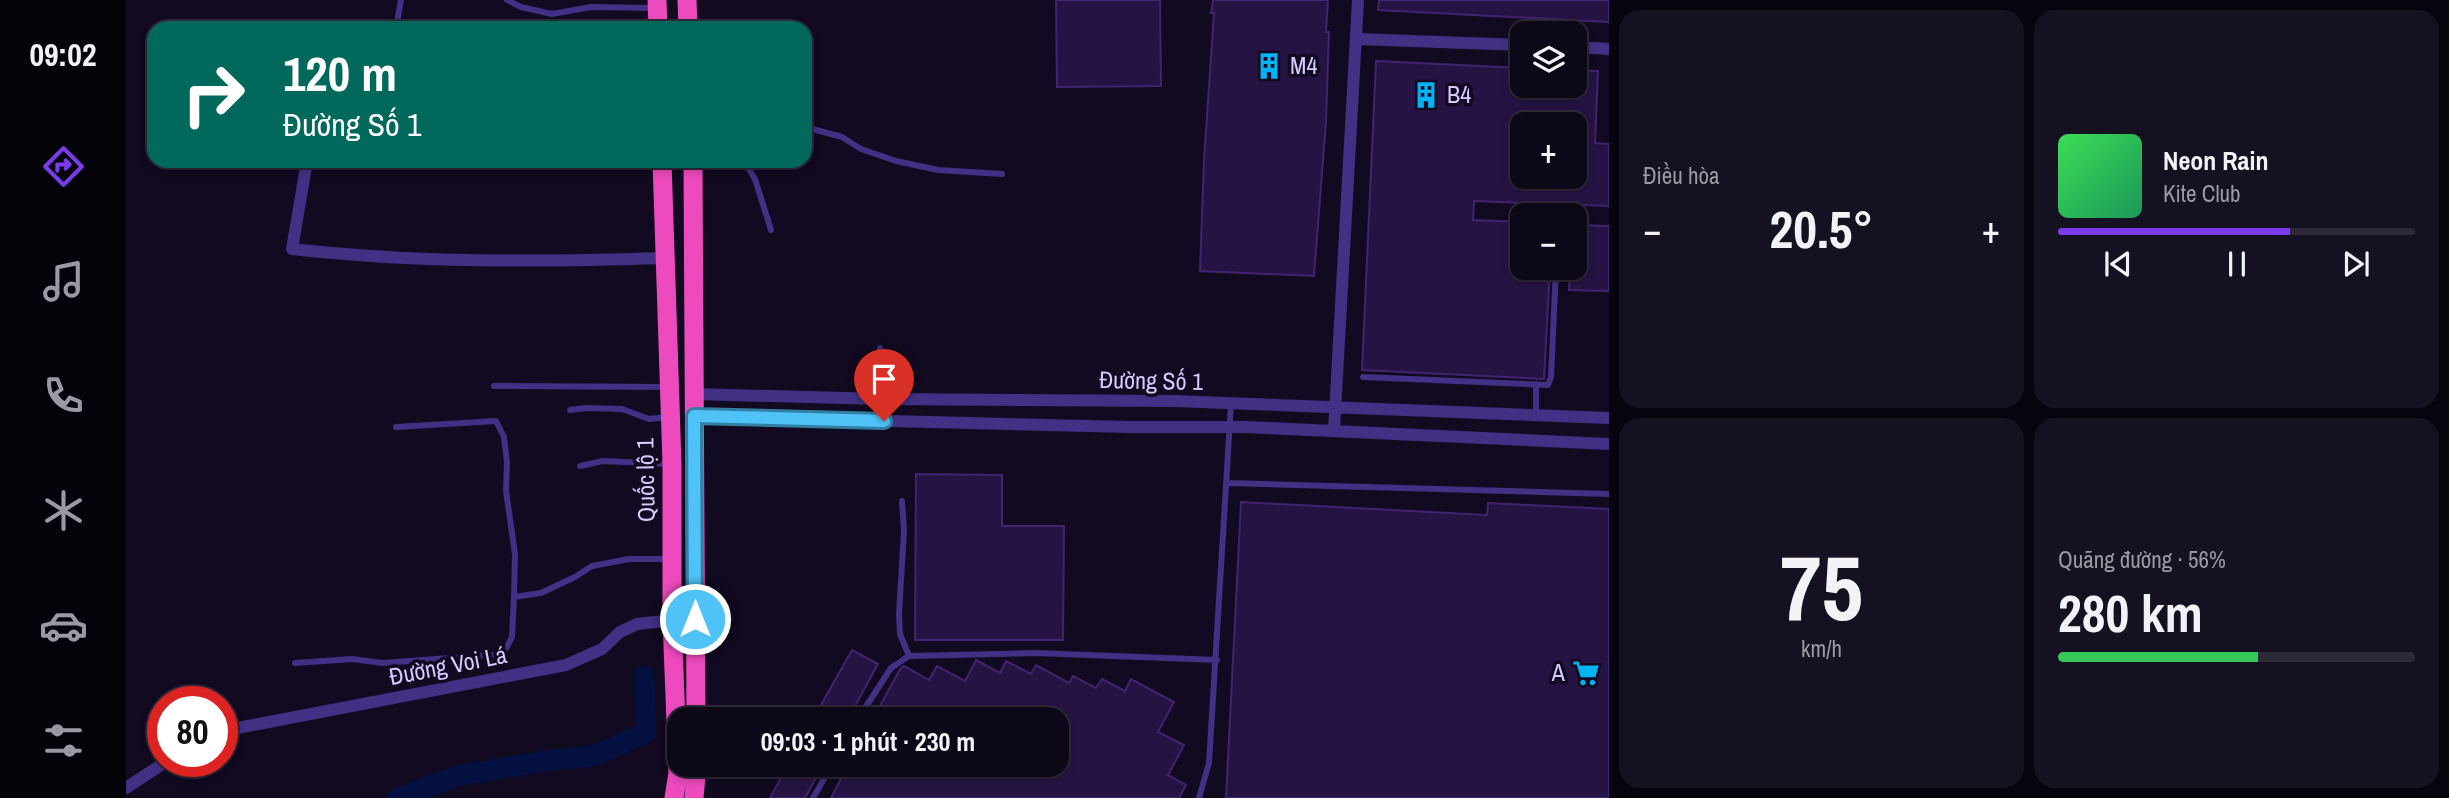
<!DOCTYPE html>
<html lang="vi">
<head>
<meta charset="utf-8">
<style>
  :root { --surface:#0d0818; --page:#161121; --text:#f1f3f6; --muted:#9a9aa2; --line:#2d2937; --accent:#7c3aed }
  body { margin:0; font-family:"Archivo Narrow",sans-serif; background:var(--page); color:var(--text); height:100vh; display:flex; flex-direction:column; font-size:26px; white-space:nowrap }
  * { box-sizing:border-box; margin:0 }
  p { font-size:23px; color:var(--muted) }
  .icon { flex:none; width:38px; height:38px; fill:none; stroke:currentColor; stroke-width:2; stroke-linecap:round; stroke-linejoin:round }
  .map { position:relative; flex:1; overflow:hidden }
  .details { display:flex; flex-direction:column; gap:10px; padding:10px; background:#07040d; width:840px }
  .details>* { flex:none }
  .hud { position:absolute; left:21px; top:21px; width:665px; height:147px; border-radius:21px; box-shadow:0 4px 10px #0003,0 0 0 2px var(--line); background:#00695c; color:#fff; overflow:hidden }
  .fabs { position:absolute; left:1384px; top:21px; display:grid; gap:14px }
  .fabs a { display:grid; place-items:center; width:77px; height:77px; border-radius:14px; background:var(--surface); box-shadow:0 4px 10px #0003,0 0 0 2px var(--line); font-size:35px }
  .speed { position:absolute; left:21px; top:686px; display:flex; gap:14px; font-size:35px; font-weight:700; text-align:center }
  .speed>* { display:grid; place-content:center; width:91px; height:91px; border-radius:50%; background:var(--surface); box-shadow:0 4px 10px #0003,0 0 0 2px var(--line); line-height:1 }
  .speed .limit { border:10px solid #d22; background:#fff; color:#111 }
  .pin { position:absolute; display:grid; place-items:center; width:60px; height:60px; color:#fff; margin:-72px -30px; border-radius:50% 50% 50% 0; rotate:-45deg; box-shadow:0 0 7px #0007 }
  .pin .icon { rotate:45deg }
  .me { position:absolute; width:77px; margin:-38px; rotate:0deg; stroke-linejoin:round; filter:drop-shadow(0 0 5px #0008) }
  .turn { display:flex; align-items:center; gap:24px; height:147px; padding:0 21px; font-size:32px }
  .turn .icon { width:91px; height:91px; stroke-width:2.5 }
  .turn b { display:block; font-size:49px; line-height:60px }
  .big { font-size:52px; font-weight:700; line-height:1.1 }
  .details .widget { flex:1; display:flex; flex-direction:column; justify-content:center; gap:10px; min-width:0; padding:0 24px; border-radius:21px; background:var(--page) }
  .details .dial { align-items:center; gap:0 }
  .dial b { font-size:91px; line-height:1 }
  .song { display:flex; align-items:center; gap:21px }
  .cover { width:84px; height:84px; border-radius:10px; background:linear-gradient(135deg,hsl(130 70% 55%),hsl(150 70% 35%)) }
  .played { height:7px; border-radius:4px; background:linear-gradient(90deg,var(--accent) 65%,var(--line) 65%) }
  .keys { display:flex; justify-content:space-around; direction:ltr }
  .heat { display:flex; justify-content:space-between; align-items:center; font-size:38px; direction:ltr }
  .charge { height:10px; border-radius:5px; background:linear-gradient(90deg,#34c759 56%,var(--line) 0) }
  .details .tiles { flex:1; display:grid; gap:10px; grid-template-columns:repeat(2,1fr) }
  .trip { position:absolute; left:541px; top:707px; width:402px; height:70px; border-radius:21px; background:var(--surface); box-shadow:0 4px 10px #0003,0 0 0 2px var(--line); font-weight:700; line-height:70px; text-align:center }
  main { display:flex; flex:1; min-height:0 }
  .tabs { display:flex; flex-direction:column; width:126px; justify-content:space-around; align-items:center; background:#05030a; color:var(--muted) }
  .tabs .icon { width:49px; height:49px }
  .tabs .current { color:var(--accent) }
  .tabs b { font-size:32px; color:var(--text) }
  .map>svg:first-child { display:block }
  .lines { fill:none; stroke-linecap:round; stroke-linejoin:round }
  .river { stroke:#04103f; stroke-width:21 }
  .building { fill:#251443; stroke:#402471; stroke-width:2; fill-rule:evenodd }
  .service { stroke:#413084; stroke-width:6 }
  .minor { stroke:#413084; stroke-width:12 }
  .trunk { stroke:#ed4abe; stroke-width:19 }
  .route-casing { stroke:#337fa1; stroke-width:18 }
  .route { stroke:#4fc3f7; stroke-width:12 }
  .labels { text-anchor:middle; stroke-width:7; stroke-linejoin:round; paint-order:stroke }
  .poi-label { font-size:24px; fill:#d8c9ff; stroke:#110a20; text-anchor:start }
  .street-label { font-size:24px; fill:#d8c9ff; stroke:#110a20 }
</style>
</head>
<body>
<main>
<nav class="tabs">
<b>09:02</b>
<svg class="icon current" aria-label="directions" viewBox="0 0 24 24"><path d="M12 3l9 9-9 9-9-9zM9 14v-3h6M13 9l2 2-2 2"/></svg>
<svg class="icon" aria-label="music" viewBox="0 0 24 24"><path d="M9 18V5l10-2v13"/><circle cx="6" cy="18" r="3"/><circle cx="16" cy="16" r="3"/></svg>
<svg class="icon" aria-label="phone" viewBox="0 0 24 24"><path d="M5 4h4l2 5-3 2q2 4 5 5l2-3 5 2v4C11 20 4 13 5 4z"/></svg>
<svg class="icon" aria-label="climate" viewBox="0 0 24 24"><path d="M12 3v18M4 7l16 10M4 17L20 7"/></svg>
<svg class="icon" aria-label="car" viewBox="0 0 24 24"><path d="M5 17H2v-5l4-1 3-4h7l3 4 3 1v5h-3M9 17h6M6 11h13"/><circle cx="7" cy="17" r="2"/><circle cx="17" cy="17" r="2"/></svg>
<svg class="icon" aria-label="filters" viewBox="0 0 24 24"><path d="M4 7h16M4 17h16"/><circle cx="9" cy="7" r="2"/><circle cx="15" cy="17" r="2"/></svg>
</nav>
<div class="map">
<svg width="1483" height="798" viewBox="0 0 1483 798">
  <rect width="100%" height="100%" fill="#110a20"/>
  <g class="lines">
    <path class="river" d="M272,798L331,776L418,761L468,756L520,732L518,676"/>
  </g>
  <path class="building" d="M930,0H1034L1035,86L931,87Z
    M1087,0H1202L1200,32H1203L1200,121L1188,276L1074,271L1078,160L1088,13H1085Z
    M1253,0H1483V22L1252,10Z
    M1250,61L1396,68V86H1449V70L1472,71L1469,143L1483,144V206L1348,201L1347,220L1396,222V268H1424L1418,379L1236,370ZM1396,124H1449V177H1396Z
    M1449,225L1483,226V291L1443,290L1444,268H1449Z
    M790,474L876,475V526H938L937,640H789Z
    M1115,502L1361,515L1362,503L1483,509V798H1100Z
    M726,650L752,664L722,719H687Z
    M850,660L874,673L880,661L905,674L910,665L943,683L947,676L970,688L976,679L999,691L1005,679L1048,702L1032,732L1058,745L1042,775L1060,785L1053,798H705L722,765H931V719H747L774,669L778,666L803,680L811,666L839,681Z
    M662,765H697L679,798H644Z"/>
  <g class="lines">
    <path class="service" d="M381,0L395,7L426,14L465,7L529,8
      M367,27L376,28
      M270,28L275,0
      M679,127L716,137L735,149L770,161L812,170L876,174
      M610,161L621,166L629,179L645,230
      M754,348L755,399
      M1237,377L1422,385L1425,377L1430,268
      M368,386L541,387
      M444,410L460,408L496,409L523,419L542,417
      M1410,415V384
      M270,427L370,421L378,437L381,462L380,491L389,554L388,597
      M454,466L477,461L544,464
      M1101,483L1483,494
      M776,501L778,530L773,614L774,634L783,656
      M169,663L226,659L257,663L377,654L386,637L388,597L415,593L449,577L466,566L503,559H544
      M732,719L765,668L783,656L910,653L1091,660
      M687,798L706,765
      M1073,798L1083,763L1105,404"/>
    <path class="minor" d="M1231,39L1396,45
      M1449,47L1483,49
      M181,161L166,249C289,263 415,262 539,258
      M567,394L755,399L1049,401L1483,418
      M567,416L1003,427H1120L1483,444
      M1208,430L1232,0
      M96,731L440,665L476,649L494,632L511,624L546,620
      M0,788L41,761"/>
    <path class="trunk" d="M531,0L532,28
      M561,0L562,28
      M536,161L546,464V620L552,773L548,798
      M567,161L570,719
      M568,798L571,765"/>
  </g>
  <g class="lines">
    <defs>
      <path id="route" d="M569,619L568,416L758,421"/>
    </defs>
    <use href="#route" class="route-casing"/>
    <use href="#route" class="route"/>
  </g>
  <defs>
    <symbol id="building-bare" viewBox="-9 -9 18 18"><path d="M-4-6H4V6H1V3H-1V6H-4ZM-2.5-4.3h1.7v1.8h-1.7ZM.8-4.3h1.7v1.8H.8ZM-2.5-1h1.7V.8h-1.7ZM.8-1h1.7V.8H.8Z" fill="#00b3f4" stroke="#110a20" stroke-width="2.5" paint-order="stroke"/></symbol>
    <symbol id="supermarket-bare" viewBox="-9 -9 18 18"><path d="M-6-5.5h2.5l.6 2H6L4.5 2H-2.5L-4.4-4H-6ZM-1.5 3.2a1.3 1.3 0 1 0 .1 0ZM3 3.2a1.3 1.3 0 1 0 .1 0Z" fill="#00b3f4" stroke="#110a20" stroke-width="2.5" paint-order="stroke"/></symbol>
  </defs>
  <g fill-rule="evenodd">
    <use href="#building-bare" x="1124" y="47" width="38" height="38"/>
    <use href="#building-bare" x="1281" y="76" width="38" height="38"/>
    <use href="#supermarket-bare" x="1441" y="654" width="38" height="38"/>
  </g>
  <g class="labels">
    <g class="poi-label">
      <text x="1164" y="74">M4</text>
      <text x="1321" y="103">B4</text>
      <text x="1439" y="681" text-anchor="end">A</text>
    </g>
    <g class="street-label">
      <text transform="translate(1025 381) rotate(1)" y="8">Đường Số 1</text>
      <text transform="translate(520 480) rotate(-91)" y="8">Quốc lộ 1</text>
      <text transform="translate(322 666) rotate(-11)" y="8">Đường Voi Lá</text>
    </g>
  </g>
</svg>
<div class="fabs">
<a><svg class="icon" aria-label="layers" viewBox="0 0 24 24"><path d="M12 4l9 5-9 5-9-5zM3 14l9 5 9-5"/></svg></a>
<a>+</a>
<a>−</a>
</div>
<div class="speed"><div class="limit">80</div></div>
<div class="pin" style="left:758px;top:421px;background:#d93025"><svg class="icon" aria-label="arrive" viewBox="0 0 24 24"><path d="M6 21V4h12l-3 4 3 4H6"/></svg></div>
<svg class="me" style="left:569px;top:619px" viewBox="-20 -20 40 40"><circle r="17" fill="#4fc3f7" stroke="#fff" stroke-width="3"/><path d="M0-11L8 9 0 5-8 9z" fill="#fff"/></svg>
<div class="trip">09:03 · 1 phút · 230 m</div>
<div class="hud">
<div class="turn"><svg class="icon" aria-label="right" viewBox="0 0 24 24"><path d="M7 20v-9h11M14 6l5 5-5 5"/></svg><div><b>120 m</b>Đường Số 1</div></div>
</div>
</div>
<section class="details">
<div class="tiles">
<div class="widget"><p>Điều hòa</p>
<div class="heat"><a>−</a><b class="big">20.5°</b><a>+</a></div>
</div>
<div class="widget">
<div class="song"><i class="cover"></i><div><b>Neon Rain</b><p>Kite Club</p></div></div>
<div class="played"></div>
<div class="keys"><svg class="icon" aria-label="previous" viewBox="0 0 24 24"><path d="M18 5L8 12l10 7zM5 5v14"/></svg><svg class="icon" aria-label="pause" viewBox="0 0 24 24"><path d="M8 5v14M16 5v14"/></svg><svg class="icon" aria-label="next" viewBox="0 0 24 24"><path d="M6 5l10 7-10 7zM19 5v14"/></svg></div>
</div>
<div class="widget dial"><b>75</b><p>km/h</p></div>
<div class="widget"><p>Quãng đường · 56%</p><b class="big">280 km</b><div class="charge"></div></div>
</div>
</section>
</main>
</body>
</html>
